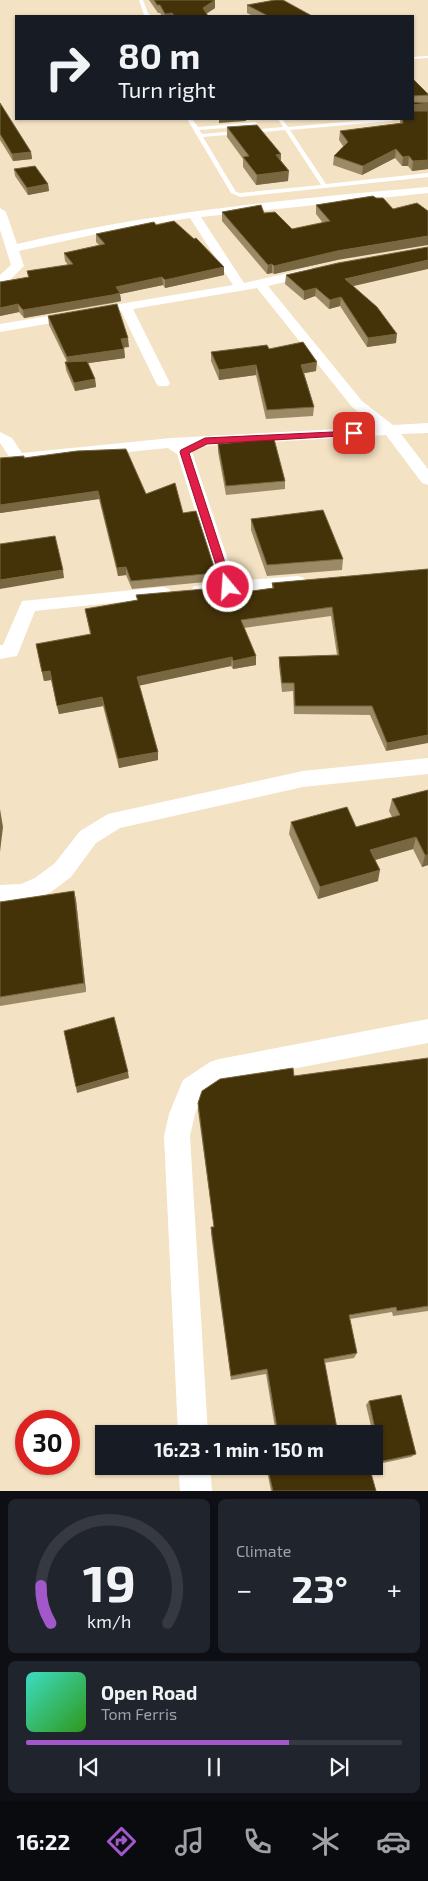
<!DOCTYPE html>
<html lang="en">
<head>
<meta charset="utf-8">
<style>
  :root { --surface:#171b24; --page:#20242c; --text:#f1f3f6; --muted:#9ea1a6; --line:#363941; --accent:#a258cb }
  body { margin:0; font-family:"Exo 2",sans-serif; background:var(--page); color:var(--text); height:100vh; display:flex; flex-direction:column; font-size:19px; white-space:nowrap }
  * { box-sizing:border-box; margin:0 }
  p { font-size:16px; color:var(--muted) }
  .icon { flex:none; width:28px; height:28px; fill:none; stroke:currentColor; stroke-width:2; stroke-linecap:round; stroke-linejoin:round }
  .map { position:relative; height:1491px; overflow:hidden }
  .panel { display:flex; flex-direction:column; gap:8px; padding:8px; background:#0d0f14; flex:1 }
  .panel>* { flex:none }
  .banner { position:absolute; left:15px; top:15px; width:399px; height:105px; border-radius:0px; box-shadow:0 1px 4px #0004; background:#171b24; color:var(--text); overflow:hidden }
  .speed { position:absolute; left:15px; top:1410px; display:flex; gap:10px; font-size:25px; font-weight:700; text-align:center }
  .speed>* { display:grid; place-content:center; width:65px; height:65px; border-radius:50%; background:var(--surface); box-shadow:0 1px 4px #0004; line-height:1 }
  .speed .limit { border:8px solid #d22; background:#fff; color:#111 }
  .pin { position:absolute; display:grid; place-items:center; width:42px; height:42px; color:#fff; margin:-21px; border-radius:10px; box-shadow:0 2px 8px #0006 }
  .me { position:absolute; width:55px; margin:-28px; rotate:342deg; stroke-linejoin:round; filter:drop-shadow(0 0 4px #0008) }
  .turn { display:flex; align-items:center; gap:18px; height:105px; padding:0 20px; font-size:22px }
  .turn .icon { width:65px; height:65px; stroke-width:2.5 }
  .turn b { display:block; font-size:35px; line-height:42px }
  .big { font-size:38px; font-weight:700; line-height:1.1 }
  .panel .tile { flex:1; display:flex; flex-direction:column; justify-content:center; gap:8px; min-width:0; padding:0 18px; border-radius:8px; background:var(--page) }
  .panel .dial { align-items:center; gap:0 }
  .dial svg { height:130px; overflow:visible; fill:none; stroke:var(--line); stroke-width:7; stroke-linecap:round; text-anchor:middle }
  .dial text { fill:var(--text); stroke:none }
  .song { display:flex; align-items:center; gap:15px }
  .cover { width:60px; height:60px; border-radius:8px; background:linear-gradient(135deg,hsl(170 70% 55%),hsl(110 70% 35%)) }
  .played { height:5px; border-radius:2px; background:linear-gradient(90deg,var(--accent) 70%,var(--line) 70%) }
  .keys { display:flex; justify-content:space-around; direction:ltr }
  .heat { display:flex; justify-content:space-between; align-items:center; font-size:28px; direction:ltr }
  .panel .tiles { flex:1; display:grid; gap:8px; grid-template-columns:1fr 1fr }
  .tile:last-child { grid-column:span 2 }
  .trip { position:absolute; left:95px; top:1425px; width:288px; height:50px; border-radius:0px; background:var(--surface); box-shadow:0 1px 4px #0004; font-weight:700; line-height:50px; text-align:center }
  .tab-bar { display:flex; height:80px; justify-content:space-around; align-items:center; background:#090b0e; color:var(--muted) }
  .tab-bar .icon { width:35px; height:35px }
  .tab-bar .selected { color:var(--accent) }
  .tab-bar b { font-size:22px; color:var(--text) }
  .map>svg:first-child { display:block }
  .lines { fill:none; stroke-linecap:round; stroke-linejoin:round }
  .lane { fill:#fff; fill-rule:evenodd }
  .street { fill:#fff; fill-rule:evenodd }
  .wall { fill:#9c8a66 }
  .shaded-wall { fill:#786741 }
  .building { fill:#443209; stroke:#786741 }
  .route { fill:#e11d48; stroke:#92132f }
</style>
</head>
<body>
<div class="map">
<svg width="428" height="1491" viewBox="0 0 428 1491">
  <rect width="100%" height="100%" fill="#f3e2c3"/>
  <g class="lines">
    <path class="lane" d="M139,0H143L148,13L152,16L144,15Z
      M428,56V58L412,59V57Z
      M187,119H192L198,127L255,122L258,124L255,126L199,130L202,134L283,127L278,119H282L288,127L377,119H394L392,121L290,130L326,184L428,173V177L240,197L231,193ZM285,130L321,185L240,193L236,192L203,137Z"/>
    <path class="street" d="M428,187V193L201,217L244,283L310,268L314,269L316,272L314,275L268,286L362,401L393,425L428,423V433L401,434L428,469V485L422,483L386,435L186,447L192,452L235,581L298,576L304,578L307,582L304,586L200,596L194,594L191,590L194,586L218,583L177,454L168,448L17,463L12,461L0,443V432L12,438L22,453L171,438L376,427L352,407L257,288L133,309L170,383L168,386H158L156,383L121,311L0,332V324L233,285L190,218L115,230L19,251L24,266L5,285L0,286V275L11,265L0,230V208L6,212L17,244C152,212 289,199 428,187Z
      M163,587L169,589L172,593L169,597L35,611L17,656L0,659V645H3L22,601Z
      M428,758V774L303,787L120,828L96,843L71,877L51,892L23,904L0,905V885L21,884L35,878L55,863L80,831L108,814L303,771Z
      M428,1019V1043L224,1082L201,1098L195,1114L190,1136L208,1434H178L164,1136L169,1114L183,1080L210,1062L219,1059Z
      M178,1466H210L212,1491H180Z"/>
  </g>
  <path class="wall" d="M149,0H215V8L206,14L208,16H162L160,13H158Z
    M247,5L312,16H253L247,13Z
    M412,78L428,94V169L412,171L408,166H402L395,158L362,175L333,165L334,156L343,146L339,140L340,131L400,123V119H412Z
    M0,103L31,152L32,159L13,161L0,140Z
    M227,127L281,154V161L288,181L256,185L243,167V159L227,137Z
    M14,169L48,184L49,191L28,195L15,176Z
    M373,196L337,260L274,274L272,273L267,274L222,221V212L264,213L292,229L323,223L316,214V205Z
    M156,225L224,267V275L165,288L163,285L120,294L121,301L113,303L24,318L19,312L0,316V282L28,277L27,271L68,265L65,261L64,253L99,245L96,242V234Z
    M286,275L353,286L396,343L367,347L340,306L329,309L315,296L304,300L285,284Z
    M48,316L129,347H124L125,358L88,363L95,379L96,387L75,391L66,370L65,362H67L49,325Z
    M269,349L316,371L304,373L314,407L313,416L266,419L256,375L219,380L211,361V352Z
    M218,444L285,481V489L226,495L218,452Z
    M0,458H24L146,494L183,513L216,573V581L132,589L126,575L118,576L99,499L0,513Z
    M251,519L343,559L342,570L267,576L251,530Z
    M428,569L386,751L370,715L294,714L293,691L282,692L279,666V657L337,655L331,616L244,628L256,656V665L233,669L231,666L139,685L158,752V760L119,768L103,706L59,714L51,680L44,681L38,653L90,634L85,609L137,600L136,595L230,594L272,588V583Z
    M428,790V865L422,867L413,849L375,860L378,881L318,899L289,834L291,822L356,827L392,817L389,811L392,799Z
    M74,891L76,900L86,992L0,1006V902Z
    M428,1058V1311L393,1316L392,1312L350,1319L357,1353L354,1358L324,1363L338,1434H276L266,1374L231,1380L211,1234V1227H214L198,1111V1103L294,1076Z
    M369,1401L416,1454L411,1457L374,1465V1434L372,1430L366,1405Z
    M266,1466H369L376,1491H271Z"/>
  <path class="shaded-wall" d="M215,0V8L203,16V8Z
    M172,13V16H165V14Z
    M428,103V112L412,114V105Z
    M219,119H246V121L219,123Z
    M396,149L395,158L362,175L363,166Z
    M31,152L32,159L13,161L12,154Z
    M281,154L280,164L276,155Z
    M409,156L408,166H402L403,157Z
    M428,160V169L412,171L413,161Z
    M289,171L288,181L256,185L257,175Z
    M48,184L49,191L28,195L27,188Z
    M428,236V245L337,260L274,274V266L337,251Z
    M428,260V269L345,288V279Z
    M272,264V273L267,274L268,265Z
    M224,267V275L165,288V280Z
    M162,277L163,285L120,294L121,301L24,318L23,310L116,287Z
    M316,288L315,296L304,300V291Z
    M341,297L340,306L329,309L330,300Z
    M18,304L19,312L0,316V308Z
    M397,334L396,343L367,347L368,338Z
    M128,338L129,347L121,348V339Z
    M124,349L125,358L68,366L67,357Z
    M317,362L316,371L300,374L301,365Z
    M256,365V375L219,380V370Z
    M95,379L96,387L75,391L74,383Z
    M98,491L99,499L0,513V505Z
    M126,567V575L118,576L117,568Z
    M63,570L64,578L0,589V580Z
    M256,656V665L233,669V661Z
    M232,657L231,666L138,686L137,677Z
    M50,671L51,680L44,681L42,672Z
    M102,697L103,706L59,714L57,706Z
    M428,735V743L386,751L387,743Z
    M158,752V760L119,768L118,759Z
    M0,809L3,827L0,852Z
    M416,837L413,849L368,862L370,850Z
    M425,855H428V865L422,867Z
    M380,870L378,881L318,899L320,887Z
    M74,891L76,900L86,992L84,983Z
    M128,1072L129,1078L77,1093L76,1087Z"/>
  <path class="building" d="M154,0H215L203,8L208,16H174L172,13L165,14L160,5H157Z
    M275,0H283L312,16H268L247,5Z
    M412,78L428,94V95L413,96L412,99Z
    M412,102L428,103L412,105Z
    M0,103L31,152L12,154L0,134Z
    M412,108L413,111H428V160L413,161L409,156L403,157L396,149L363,166L334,156L348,142L340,131L403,123L402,119H412Z
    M257,125L281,154L276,155L289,171L257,175L243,157L249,156L227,127Z
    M35,166L48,184L27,188L14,169Z
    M373,196L376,198H383L393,209L417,203L428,211V236L337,251L274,266L272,264L268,265L222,212L261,205L264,213L275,212L292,229L330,221L316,205Z
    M174,221L194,239L196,238L224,267L165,280L162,277L116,287L120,293L112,295L23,310L18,304L0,308V282L29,277L27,271L73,264L64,253L105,244L96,234L154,222L156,225Z
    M428,247V260L345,279L377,307L397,334L368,338L341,297L330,300L316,288L304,291L286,275L338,263Z
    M117,304L128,338L121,339L124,349L67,357L48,316Z
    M303,342L317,362L301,365L314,407L267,410L256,365L219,370L211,352L267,345L269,349Z
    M87,361L95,379L74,383L65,362Z
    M274,439L285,481L226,486L218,444Z
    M126,449L146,494L175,483L183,513L196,511L216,573L131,581L126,567L117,568L98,491L0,505V458L24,456V458L77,451Z
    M323,510L343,559L267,565L251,519Z
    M55,536L63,570L0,580V544Z
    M428,569V735L387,743L372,706H295L294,683H282L279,657L339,655L332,607L241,620L256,656L233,661L232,657L137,677L158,752L118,759L102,697L57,706L50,671L42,672L36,644L91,634L85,609L138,600L136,595L227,587L230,594L274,588L272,583Z
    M428,790V855H425L416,837L370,850L380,870L320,887L291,822L347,807L356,827L400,815L392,799Z
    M74,891L84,983L0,997V902Z
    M114,1017L128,1072L76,1087L64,1031Z
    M428,1058V1306L397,1311L396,1307L349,1315L357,1353L324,1359L338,1434H278L267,1369L231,1376L211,1227H214L198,1103L202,1091L220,1079L293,1068L294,1076Z
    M401,1395L416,1454L374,1463V1434H360L375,1429L369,1401Z
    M267,1466H369L376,1491H273Z"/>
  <path class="route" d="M354,431H357V435L207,444L189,453L233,587L228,591L224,590L180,452L181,450L205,438Z"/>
</svg>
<div class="speed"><div class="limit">30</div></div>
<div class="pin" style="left:354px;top:433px;background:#d93025"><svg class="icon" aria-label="arrive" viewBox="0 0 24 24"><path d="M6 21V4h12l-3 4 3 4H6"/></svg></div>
<svg class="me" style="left:228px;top:587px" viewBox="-20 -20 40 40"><circle r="17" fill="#e11d48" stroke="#fff" stroke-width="3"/><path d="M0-11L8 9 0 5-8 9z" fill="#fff"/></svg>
<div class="trip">16:23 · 1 min · 150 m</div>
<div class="banner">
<div class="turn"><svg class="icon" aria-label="right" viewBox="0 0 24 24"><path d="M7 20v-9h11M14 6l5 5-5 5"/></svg><div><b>80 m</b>Turn right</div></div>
</div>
</div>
<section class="panel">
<div class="tiles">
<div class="tile dial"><svg viewBox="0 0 100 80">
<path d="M14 69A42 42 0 1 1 86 69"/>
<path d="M14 69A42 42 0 0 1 8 46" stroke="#a258cb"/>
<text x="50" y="56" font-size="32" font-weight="700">19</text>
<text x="50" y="72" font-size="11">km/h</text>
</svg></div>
<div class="tile"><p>Climate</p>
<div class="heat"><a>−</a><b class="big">23°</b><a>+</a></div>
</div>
<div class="tile">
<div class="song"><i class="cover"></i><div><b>Open Road</b><p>Tom Ferris</p></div></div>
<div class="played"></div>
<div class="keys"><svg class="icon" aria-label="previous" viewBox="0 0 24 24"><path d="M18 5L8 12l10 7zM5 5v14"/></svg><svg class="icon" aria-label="pause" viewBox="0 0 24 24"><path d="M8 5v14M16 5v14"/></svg><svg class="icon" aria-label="next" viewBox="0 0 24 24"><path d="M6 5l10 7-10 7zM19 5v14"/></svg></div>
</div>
</div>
</section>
<nav class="tab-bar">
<b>16:22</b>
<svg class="icon selected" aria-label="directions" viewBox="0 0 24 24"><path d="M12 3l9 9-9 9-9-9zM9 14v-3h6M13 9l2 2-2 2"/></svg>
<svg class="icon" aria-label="music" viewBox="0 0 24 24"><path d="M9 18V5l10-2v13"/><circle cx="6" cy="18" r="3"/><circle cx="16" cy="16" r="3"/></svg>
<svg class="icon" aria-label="phone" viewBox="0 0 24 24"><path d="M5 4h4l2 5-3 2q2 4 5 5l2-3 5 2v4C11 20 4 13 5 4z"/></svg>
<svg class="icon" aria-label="climate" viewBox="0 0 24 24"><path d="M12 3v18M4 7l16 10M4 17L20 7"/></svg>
<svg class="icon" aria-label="car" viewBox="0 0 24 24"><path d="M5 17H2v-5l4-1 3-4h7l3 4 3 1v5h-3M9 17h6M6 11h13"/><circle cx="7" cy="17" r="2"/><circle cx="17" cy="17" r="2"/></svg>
</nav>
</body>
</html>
